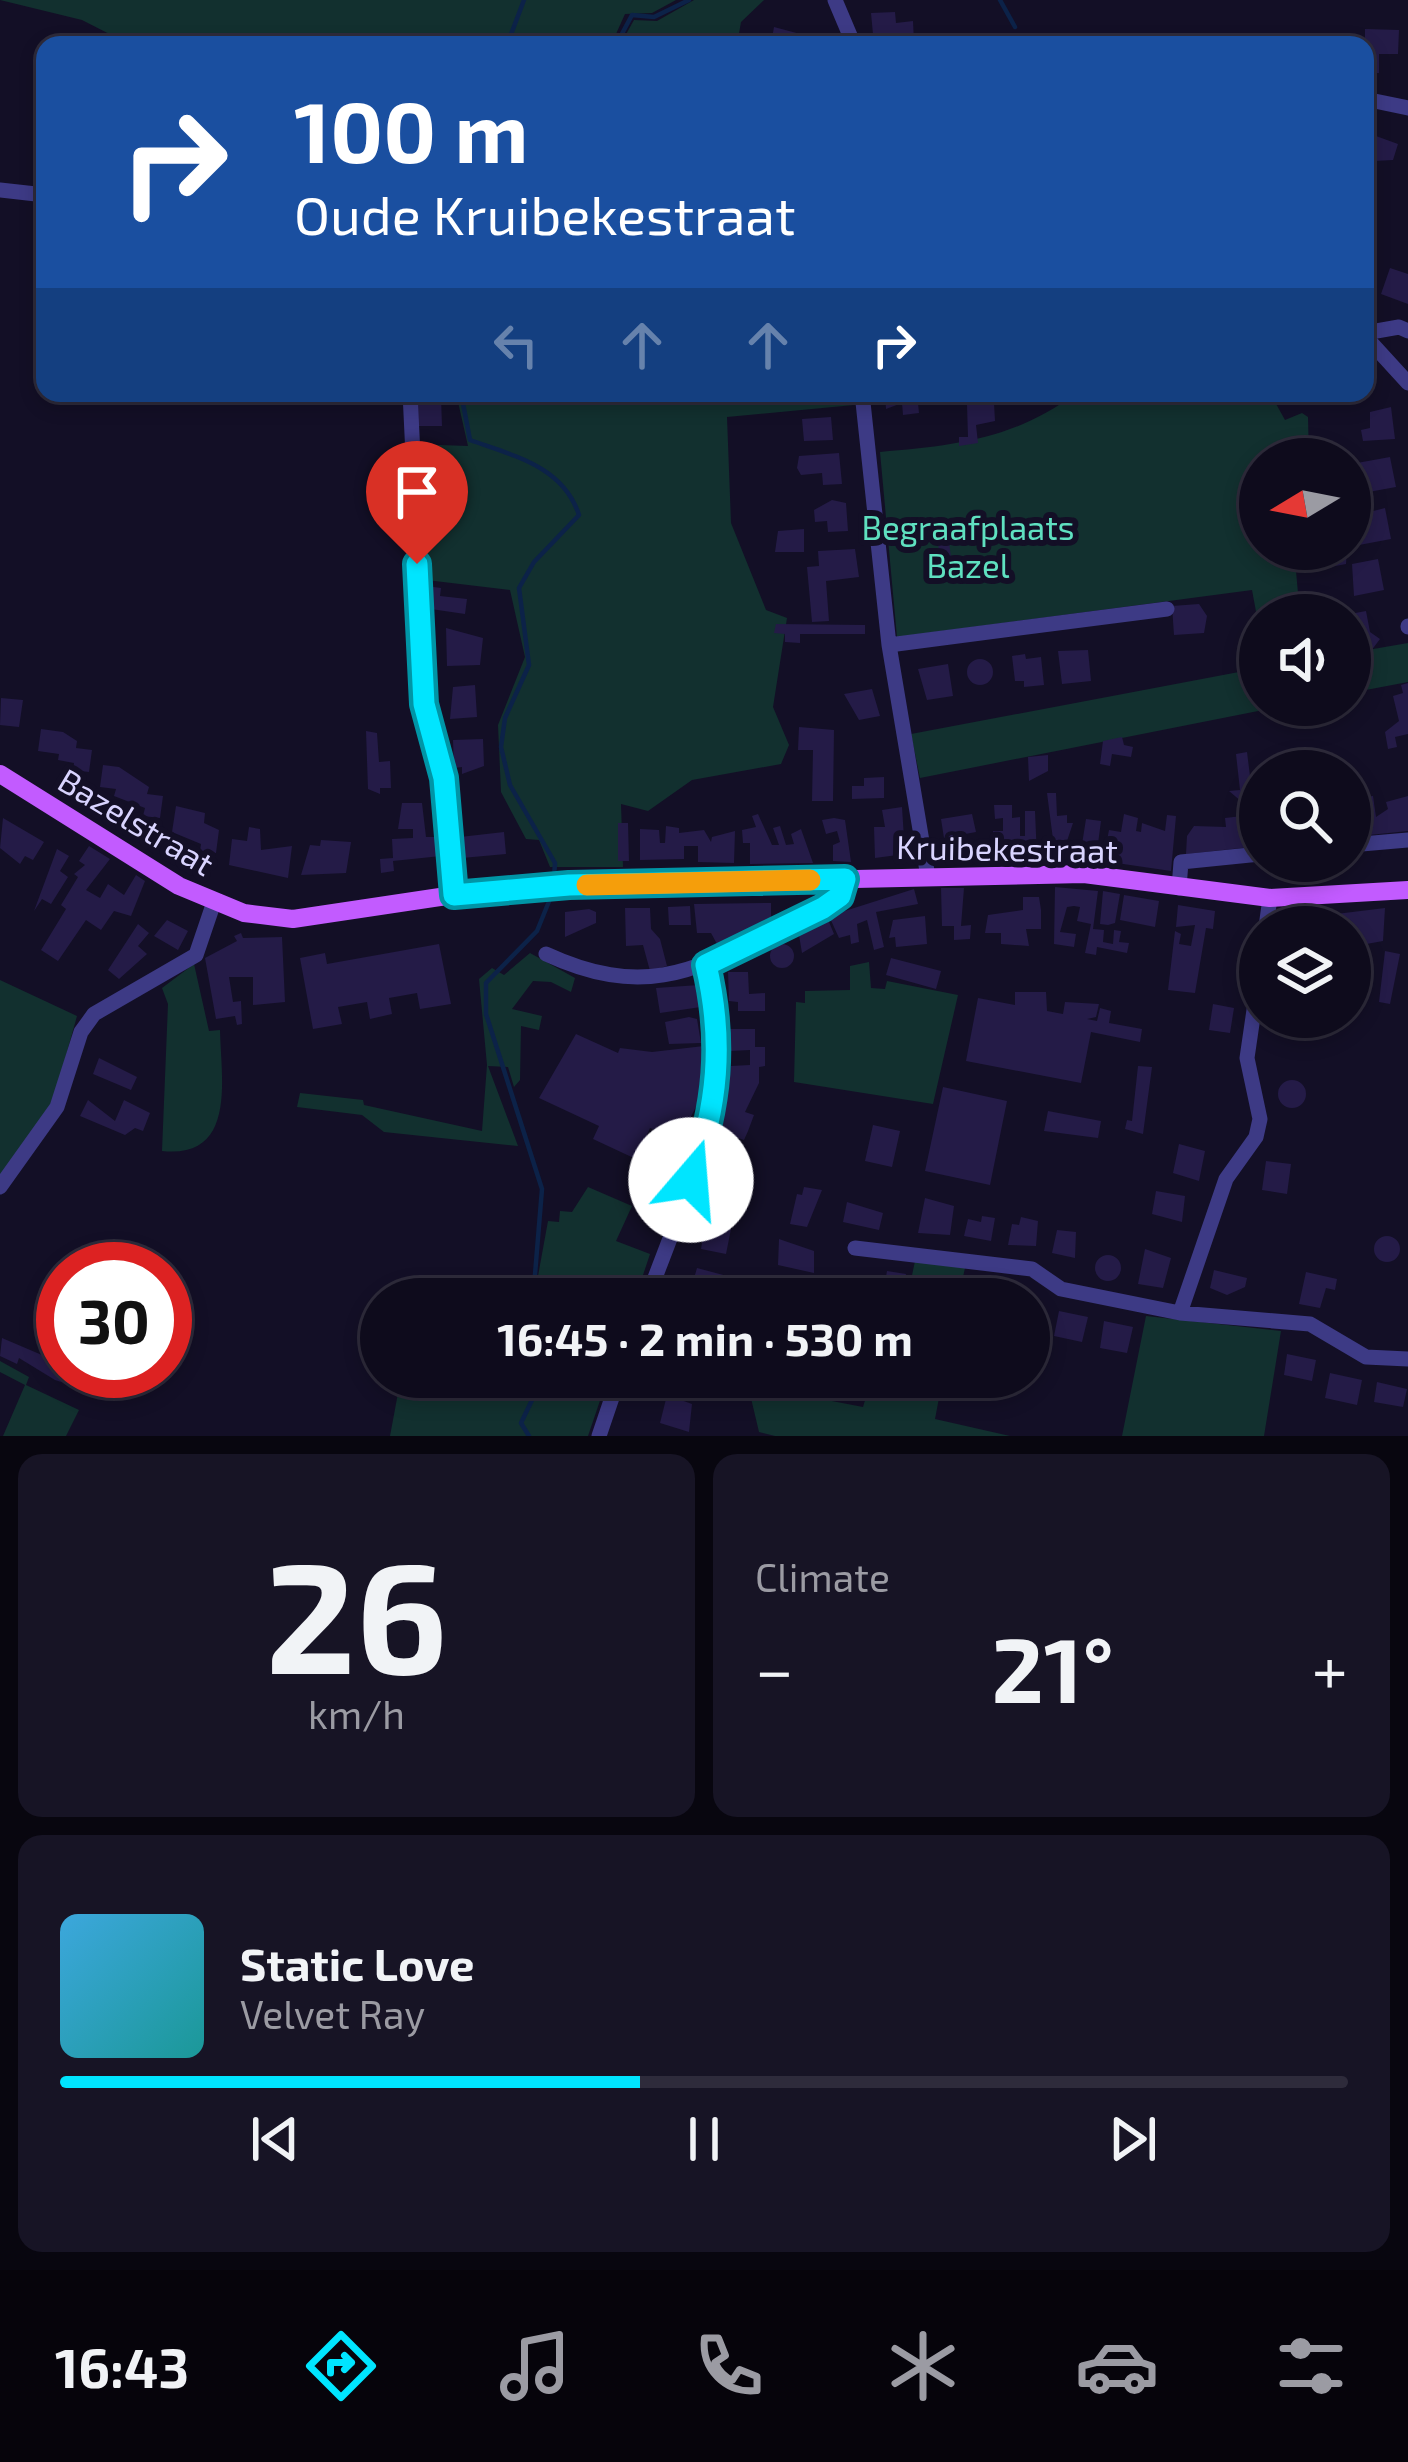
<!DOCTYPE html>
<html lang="en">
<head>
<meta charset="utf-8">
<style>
  :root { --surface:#0e0b1c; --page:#171425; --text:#f1f3f6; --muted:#9b9ba3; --line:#2e2b3b; --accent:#00e5ff }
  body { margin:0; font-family:"Exo 2",sans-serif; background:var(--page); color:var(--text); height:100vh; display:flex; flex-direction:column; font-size:45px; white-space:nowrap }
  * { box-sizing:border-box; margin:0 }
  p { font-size:39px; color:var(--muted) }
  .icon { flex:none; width:66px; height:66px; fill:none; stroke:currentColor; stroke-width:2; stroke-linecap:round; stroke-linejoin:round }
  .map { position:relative; height:1436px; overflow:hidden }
  .details { display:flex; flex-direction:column; gap:18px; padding:18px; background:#08060f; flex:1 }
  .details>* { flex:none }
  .top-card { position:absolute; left:36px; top:36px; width:1338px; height:366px; border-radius:24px; box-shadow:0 6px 18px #0003,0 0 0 3px var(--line); background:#1a4fa0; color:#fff; overflow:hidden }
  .needle { width:78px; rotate:260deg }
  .buttons { position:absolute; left:1239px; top:438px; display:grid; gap:24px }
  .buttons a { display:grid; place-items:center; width:132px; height:132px; border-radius:50%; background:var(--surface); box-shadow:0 6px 18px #0003,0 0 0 3px var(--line); font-size:60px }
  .speed { position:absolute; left:36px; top:1242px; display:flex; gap:24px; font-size:60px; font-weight:700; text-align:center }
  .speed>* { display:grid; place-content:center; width:156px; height:156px; border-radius:50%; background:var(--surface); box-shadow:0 6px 18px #0003,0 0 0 3px var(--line); line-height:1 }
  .speed .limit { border:18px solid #d22; background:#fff; color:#111 }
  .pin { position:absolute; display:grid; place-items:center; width:102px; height:102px; color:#fff; margin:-123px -51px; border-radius:50% 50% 50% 0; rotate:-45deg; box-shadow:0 0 12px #0007 }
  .pin .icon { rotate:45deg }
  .me { position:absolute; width:132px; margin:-66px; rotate:18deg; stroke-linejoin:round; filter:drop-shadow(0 0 9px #0008) }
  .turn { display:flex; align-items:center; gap:42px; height:252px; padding:0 60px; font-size:54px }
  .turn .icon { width:156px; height:156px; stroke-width:2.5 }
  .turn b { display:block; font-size:84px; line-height:102px }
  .lanes { display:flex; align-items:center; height:114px; padding:0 60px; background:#0003; justify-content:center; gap:60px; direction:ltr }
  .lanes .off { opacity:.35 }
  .big { font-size:90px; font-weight:700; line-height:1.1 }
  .details .card { flex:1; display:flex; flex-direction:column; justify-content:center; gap:18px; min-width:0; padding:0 42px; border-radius:24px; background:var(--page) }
  .details .dial { align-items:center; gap:0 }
  .dial b { font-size:156px; line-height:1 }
  .song { display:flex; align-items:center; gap:36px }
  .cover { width:144px; height:144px; border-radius:18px; background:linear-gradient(135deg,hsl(200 70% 55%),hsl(180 70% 35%)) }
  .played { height:12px; border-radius:6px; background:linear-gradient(90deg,var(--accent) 45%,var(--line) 45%) }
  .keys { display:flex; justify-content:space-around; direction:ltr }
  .heat { display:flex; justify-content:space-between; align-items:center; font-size:66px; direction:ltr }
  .details .tiles { flex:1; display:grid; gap:18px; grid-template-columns:1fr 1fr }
  .card:last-child { grid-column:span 2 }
  .trip { position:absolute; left:360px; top:1278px; width:690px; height:120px; border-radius:60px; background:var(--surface); box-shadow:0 6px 18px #0003,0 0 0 3px var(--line); font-weight:700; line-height:120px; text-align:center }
  .tab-bar { display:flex; height:192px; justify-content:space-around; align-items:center; background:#06040b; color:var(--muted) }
  .tab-bar .icon { width:84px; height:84px }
  .tab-bar .active { color:var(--accent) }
  .tab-bar b { font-size:54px; color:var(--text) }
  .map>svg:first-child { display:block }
  .green { fill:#12302f }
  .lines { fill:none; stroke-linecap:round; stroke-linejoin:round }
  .stream { stroke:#0c2248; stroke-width:4.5 }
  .building { fill:#241b47 }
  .minor { stroke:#3d3a85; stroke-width:15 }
  .major { stroke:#c25bff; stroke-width:18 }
  .route-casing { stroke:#0095a6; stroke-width:30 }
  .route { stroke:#00e5ff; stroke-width:21 }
  .slow { stroke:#f59e0b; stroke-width:21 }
  .labels { text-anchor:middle; stroke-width:12; stroke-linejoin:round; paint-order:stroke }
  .park-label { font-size:33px; fill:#5fe0c0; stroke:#130f26 }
  .street-label { font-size:33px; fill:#d9d4ff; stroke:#130f26 }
</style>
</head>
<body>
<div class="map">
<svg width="1408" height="1436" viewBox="0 0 1408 1436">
  <rect width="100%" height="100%" fill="#130f26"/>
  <path class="green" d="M0,0H676L652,13L625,14L611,45H131L82,20Z
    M694,0H764L741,22L737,45H620L634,20L657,21Z
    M456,393H854V405L727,417L731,523L766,610L787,618L773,707L789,745L781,764L692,780L648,811L621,804L623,867H550L539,840L526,839L501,792L498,725L525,657L510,590L418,579L411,444L468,446Z
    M1076,393H1270L1285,420L1302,413L1308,417L1309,459H1260V549H1294L1300,615H1260V633L1252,590L897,637L880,452C953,446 1016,439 1076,393Z
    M1408,643V682L1350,693V653Z
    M1260,668V705H1288L920,778L911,734Z
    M530,953L575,978L571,992L551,982L533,981L512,1009L542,1016L539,1030L521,1026L520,1080L514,1087L508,1067L488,1066L518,1146L384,1132L362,1115L297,1107L300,1093L363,1100L364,1105L482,1131L487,1065L479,979L492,968L504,975Z
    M869,962L871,988L885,989L887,981L958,995L933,1104L794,1082L796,1002L805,1003V991L850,990V966Z
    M194,964L209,1031L220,1030C221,1079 237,1159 162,1151L168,1004L162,988Z
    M0,980L77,1016L53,1102L0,1177Z
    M588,1187L632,1206L616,1241L650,1254L635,1299H541L538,1276L548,1221L559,1222L560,1211L572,1212Z
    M915,1261L965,1268L958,1299H907Z
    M1146,1316L1281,1331L1264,1436H1122Z
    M0,1361L29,1377L26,1385L79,1410L66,1436H3L25,1385L0,1372Z
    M401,1377H608L588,1436H390Z
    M746,1377H776L785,1392L863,1407L872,1377H943L935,1419L1010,1436H775L759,1432Z"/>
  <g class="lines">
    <path class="stream" d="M1000,0L1015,27
      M507,45L524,0
      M616,45L632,15L654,17L689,0
      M461,393L470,440C514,456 563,466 579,515L534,562L519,588L529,665L505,718L501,747L510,785L555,863L554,877
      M533,1299L542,1189L486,1014V983L537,931L552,894
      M529,1436L521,1423L543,1377"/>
  </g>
  <path class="building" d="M895,12L896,23L913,21L914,42L874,45L871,13Z
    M774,27L804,35L802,44H771Z
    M1365,29L1399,30L1398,54H1379V73H1365Z
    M1365,132L1398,144L1393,160L1374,161L1371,170L1365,169Z
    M1390,268L1408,274V304L1381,294Z
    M885,393H917L919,413L903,415L902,403L886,409Z
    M414,396L441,397L442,426H414Z
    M994,403L995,421L976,425L978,443L959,446V437H968L967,405Z
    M1391,407L1395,439L1363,441L1361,430L1370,428V412Z
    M831,417L833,440L804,441L802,419Z
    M839,453L842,484L823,485L822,473L801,475L797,468L799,456Z
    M1390,457L1396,487L1363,493L1357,463Z
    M832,500L846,503L848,531L828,532L827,521L815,522L814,510Z
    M1385,508L1391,539L1359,545L1356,529L1350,530V517Z
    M947,527L952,565L941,566L936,528Z
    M804,529V552H775L778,531Z
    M855,549L859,577L826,581L829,621L812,622L807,567L819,566L818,551Z
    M1347,549L1346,564L1325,568L1324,560L1317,562L1316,556L1325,552Z
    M1378,559L1384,590L1354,596L1352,564Z
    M426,586L441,588L440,596L467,599L465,614L424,608Z
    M1199,604L1207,616L1204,633L1174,635L1172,606Z
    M1366,611L1370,632L1380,639L1368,655H1354L1350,614Z
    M776,624L865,625V634H800V643L785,642V634L774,633Z
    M446,628L483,638L480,665L447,666Z
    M1088,650L1091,681L1062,684L1058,651Z
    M1025,654L1026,659L1041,657L1044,685L1024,687V681H1015L1012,656Z
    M967 672a13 13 0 1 1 26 0a13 13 0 1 1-26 0Z
    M948,664L953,696L927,700L918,669Z
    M1408,683V734L1395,737L1397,747L1388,749L1385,732L1399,721L1393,696L1403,693L1401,685Z
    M475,685L477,717L450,719L453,687Z
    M872,689L880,716L859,720L844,694Z
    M1,698L23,700L19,727L0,725Z
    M799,727L834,730L833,801H812L813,750H798Z
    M41,729L63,732L77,741L76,748L92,750L89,772L73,770L74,763L58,760L59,754L38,751Z
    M366,731L377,733L379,762L390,761L391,788H380V794L368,789Z
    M1122,737L1124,745L1133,747L1131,757L1112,754L1110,766L1100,764L1103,741Z
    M483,739L484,766L462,774V767L454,768L453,740Z
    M1247,752L1253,800L1242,802L1229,791L1240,790L1236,754Z
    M1048,755V771L1029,781L1028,757Z
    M103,765L119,767L149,787L147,794L163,796L160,818L143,816L145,808L114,796L116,789L100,787Z
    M884,777V798L852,799V786H864V778Z
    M1359,784L1365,818L1366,797L1373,796L1376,817L1388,809L1386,802L1408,796V831L1350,837V785Z
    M1047,793H1056L1057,816L1067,815V823H1073L1065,847H1054Z
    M402,803H422L426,837H439L441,856L393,861L394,871L381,873L380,859L393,858L392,839L413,838V829H398Z
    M994,805H1012V818L1020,817V836H1025V811H1035L1037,858H995L993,831H1003V818L995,819Z
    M176,806L205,813L204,823L219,830L216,853L200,851L201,844L172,832Z
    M902,807L905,854L875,858L874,827H885L882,810Z
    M758,814L772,845H779L773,828L780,826L786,845L794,844L791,834L801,829L813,863L750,864V843H743L742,830L756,827L752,816Z
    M972,814L976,832L944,838L941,819Z
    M1124,814L1138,818L1136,831L1141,832L1142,823L1165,831L1167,815L1176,816L1171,871L1103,861L1109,830L1121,832Z
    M1260,814V846L1186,854L1187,836L1194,826L1226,827L1225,818Z
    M3,818L44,842L33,860L25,856L20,864L0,848Z
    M834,818L845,820L851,862L833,861V845L840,842L837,831L826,834L822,820Z
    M1086,819L1101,821L1096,859L1080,857Z
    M618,823H628L629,861H618Z
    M666,826L679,828V833L704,830L711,842L712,837L735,831L734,863L698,862V846H684V859L640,860V829L659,830L660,843H665Z
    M249,827L260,829L261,850L292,846L288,878L229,865L232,839L247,841Z
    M504,832L506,854L462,858L460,837Z
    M321,840L351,842L346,873L301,875L310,845L320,846Z
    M89,846L110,859L86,890L100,898L108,884L124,895L136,875L145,881L131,916L114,911L101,930L86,920L58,961L41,950L66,909L61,905L78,877L74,874L85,865L79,861Z
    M57,849L69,856L60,871L68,877L51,904L42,899L34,911Z
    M1055,887L1098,891L1093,929L1104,930L1103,942L1113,944L1114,930L1121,931L1119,942L1129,943L1127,953L1097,947L1096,955L1085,953L1091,924L1077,921L1080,907L1074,906L1067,907L1060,932L1076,934L1074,947L1054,944Z
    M941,888H964L961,926L971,925L970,939L954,940V926H942Z
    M914,889L918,904L876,912L884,947L874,950L867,920L857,924L859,942L851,944L850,935L839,938L829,916Z
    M1103,891L1120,894L1115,923L1108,925L1100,924Z
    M1124,895L1159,901L1155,927L1120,920Z
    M1023,897H1039L1041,910V929H1026L1029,946L1001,944V933H985L988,915L1023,910Z
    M771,903V919L717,944L711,933H697L694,904Z
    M1178,905L1215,911L1213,929L1206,928L1195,993L1168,990L1175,931L1181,934L1179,944L1191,946L1195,925L1176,927Z
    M690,906L691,925H669L668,907Z
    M625,908H650L651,929L660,939L667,966L650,971L643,945L626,946Z
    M1385,908L1383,941L1350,947V927H1330L1328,915Z
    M589,909L596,912V923L565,937V912Z
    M925,916L927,944L896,947L895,937L889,938L893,920Z
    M827,917L834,934L802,953L798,929Z
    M167,920L188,931L178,950L154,936Z
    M138,924L149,933L138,946L147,954L119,979L108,970Z
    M241,933L243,938L282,937L285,1002L253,1005V977H229L233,1002L241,1001L242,1024L237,1025L235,1016L216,1019L205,958L237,941L234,936Z
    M770 956a12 12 0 1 1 24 0a12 12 0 1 1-24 0Z
    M439,944L451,1004L420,1009L417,993L389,998L392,1014L370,1019L367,1002L338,1007L342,1024L313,1029L300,958L325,953L327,964Z
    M1385,951L1400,954L1390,1004L1379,1002Z
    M891,958L941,971L936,989L886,975Z
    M728,972H748L749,994L765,993V1011H738V1002L729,1001Z
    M699,985L701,1007L660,1013L656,988Z
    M1015,992H1046L1047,1011L1063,1014L1065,1002L1099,1004L1096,1017L1087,1019L1097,1021L1100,1008L1111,1011L1109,1023L1142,1029L1140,1042L1091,1032L1081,1083L966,1061L978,998L1015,1005Z
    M1213,1004L1234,1008L1230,1033L1209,1030Z
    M689,1017L697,1019L701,1043L669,1044L665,1022Z
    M729,1029H755V1047H765V1066L759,1067V1083L745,1112L754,1115L748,1131L744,1140L732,1136L728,1147L711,1142L731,1066L750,1065V1050L730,1051Z
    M576,1034L618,1053L620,1048L652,1052L704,1046L703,1093L679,1140L650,1128L646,1137L656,1141L638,1160L593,1139L599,1126L539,1098Z
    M99,1058L137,1077L131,1090L93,1074Z
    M1138,1066L1152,1067L1143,1134L1125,1129L1127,1120L1132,1121Z
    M1278 1094a14 14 0 1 1 28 0a14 14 0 1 1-28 0Z
    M943,1087L1007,1101L990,1185L925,1171Z
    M88,1100L115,1121L124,1100L150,1113L143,1131L135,1128L125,1135L80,1116Z
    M1048,1111L1101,1121L1098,1138L1044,1131Z
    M873,1125L900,1131L892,1167L865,1161Z
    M1179,1144L1205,1151L1199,1181L1173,1173Z
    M709,1149L748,1161L744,1172L729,1167L727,1175L719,1172L715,1184L738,1188L733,1201L713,1200L712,1210L689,1207Z
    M1266,1161L1291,1164L1287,1194L1262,1190Z
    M804,1187L822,1190L807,1227L790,1224L797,1194L802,1195Z
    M1156,1191L1185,1196L1182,1222L1152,1214Z
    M925,1198L954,1206L950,1235L918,1233Z
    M847,1202L883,1213L879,1230L843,1222Z
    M982,1216L995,1218L991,1241L964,1236L968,1219L981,1222Z
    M1021,1217L1038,1221L1036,1246L1008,1245L1012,1224L1019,1225Z
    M705,1224L731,1229L726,1254L701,1249Z
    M1057,1230L1076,1232L1075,1258L1052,1253Z
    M1374 1249a13 13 0 1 1 26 0a13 13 0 1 1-26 0Z
    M779,1239L814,1251V1273L778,1265Z
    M1145,1249L1171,1258L1163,1288L1138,1284Z
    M1095 1268a13 13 0 1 1 26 0a13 13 0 1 1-26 0Z
    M697,1268L727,1276L715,1298L694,1299L701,1277L695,1275Z
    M1214,1270L1247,1278L1245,1287L1227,1295L1210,1288Z
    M887,1271L906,1274L901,1299H882Z
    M1306,1272L1337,1279L1335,1290L1326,1288L1320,1308L1299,1304Z
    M967,1277L996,1283L993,1299H963Z
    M1059,1311L1088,1317L1082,1342L1054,1336Z
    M1104,1321L1133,1327L1127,1353L1100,1348Z
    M2,1338L63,1364V1371L88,1376L83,1389L55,1380L19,1358L17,1364L0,1356Z
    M1287,1354L1316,1360L1312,1381L1284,1375Z
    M1330,1373L1362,1380L1357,1405L1325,1398Z
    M1377,1382L1407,1389L1403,1407L1374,1402Z
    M667,1395L692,1404L689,1432L660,1423Z"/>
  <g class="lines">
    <path class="minor" d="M835,0L854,45
      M1365,99L1408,108
      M0,190L45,195
      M1365,333L1399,327L1408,331
      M1365,336L1408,383
      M410,393L425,704L444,778L454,895
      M862,393L889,645L928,877
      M1408,627V626
      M889,645L1167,609
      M1350,845L1408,840
      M1179,888L1181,862L1260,854
      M1266,927L1270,898
      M546,954C665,1009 716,954 823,908L840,896L845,879
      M0,1187L57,1107L81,1032L94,1014L196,955L214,902
      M855,1248L1032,1269L1061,1289L1180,1313L1310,1324L1366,1357L1408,1359
      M647,1299C690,1183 736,1092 706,965
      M1180,1313L1226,1179L1256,1137L1260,1119L1247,1058L1260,969
      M599,1436L619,1377"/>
    <path class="major" d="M0,774L179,886L244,913L293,919L480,891L569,885L1084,874L1270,898L1408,890"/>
  </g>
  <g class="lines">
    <defs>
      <path id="route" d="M417,564L424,704L444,778L454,895L569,885L845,879L840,896L823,908L706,965C724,1041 718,1107 691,1180"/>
    </defs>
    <use href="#route" class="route-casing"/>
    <use href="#route" class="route"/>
    <path class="slow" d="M587,885L810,880"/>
  </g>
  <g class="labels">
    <g class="park-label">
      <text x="968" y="540">Begraafplaats<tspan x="968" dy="38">Bazel</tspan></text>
    </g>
    <g class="street-label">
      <text transform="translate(136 822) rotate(31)" y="12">Bazelstraat</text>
      <text transform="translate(1007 849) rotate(1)" y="12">Kruibekestraat</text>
    </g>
  </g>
</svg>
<div class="buttons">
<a><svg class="needle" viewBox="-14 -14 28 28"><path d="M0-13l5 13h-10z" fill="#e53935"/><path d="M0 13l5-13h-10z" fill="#9b9ba3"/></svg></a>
<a><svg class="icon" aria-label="sound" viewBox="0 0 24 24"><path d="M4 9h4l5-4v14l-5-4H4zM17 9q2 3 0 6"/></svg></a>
<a><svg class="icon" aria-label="search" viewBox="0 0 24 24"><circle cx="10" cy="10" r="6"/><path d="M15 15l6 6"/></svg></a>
<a><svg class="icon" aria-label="layers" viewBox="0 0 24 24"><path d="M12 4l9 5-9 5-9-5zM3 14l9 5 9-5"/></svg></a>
</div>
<div class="speed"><div class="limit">30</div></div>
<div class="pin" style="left:417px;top:564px;background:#d93025"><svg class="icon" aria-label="arrive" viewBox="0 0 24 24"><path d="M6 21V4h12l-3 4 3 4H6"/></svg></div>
<svg class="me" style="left:691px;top:1180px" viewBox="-20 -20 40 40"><circle r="19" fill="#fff"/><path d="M0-13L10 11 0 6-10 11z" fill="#00e5ff"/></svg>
<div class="trip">16:45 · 2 min · 530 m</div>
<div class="top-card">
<div class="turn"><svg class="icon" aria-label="right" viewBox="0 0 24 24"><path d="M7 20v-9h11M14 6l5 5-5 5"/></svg><div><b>100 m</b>Oude Kruibekestraat</div></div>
<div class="lanes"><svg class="icon off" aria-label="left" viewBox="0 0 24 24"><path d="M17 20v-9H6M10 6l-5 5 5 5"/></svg><svg class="icon off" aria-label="ahead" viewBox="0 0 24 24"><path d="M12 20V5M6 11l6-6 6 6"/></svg><svg class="icon off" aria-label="ahead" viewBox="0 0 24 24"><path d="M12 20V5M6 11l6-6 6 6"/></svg><svg class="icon" aria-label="right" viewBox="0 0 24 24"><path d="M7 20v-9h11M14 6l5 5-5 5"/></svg></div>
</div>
</div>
<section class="details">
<div class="tiles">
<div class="card dial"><b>26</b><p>km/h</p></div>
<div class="card"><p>Climate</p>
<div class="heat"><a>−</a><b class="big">21°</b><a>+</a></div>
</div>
<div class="card">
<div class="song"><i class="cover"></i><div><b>Static Love</b><p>Velvet Ray</p></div></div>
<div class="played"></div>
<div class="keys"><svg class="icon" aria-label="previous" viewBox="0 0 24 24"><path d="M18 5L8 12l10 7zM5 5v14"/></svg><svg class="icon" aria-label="pause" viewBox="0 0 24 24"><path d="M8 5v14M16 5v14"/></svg><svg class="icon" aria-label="next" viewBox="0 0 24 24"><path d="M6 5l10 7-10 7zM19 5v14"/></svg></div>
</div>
</div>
</section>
<nav class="tab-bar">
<b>16:43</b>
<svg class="icon active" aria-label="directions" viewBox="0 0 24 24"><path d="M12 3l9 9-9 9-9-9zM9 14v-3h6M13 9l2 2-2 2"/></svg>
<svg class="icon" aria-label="music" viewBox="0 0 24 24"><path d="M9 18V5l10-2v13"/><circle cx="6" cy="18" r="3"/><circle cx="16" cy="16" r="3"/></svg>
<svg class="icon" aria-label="phone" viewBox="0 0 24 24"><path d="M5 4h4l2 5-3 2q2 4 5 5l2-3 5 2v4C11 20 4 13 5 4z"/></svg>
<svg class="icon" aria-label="climate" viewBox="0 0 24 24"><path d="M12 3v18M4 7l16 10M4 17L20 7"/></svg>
<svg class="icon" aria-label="car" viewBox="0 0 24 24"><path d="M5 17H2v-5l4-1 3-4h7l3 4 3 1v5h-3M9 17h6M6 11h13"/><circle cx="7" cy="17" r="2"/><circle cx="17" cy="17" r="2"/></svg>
<svg class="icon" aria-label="filters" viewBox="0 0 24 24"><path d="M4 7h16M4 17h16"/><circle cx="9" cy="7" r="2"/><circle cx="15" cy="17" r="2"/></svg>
</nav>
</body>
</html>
